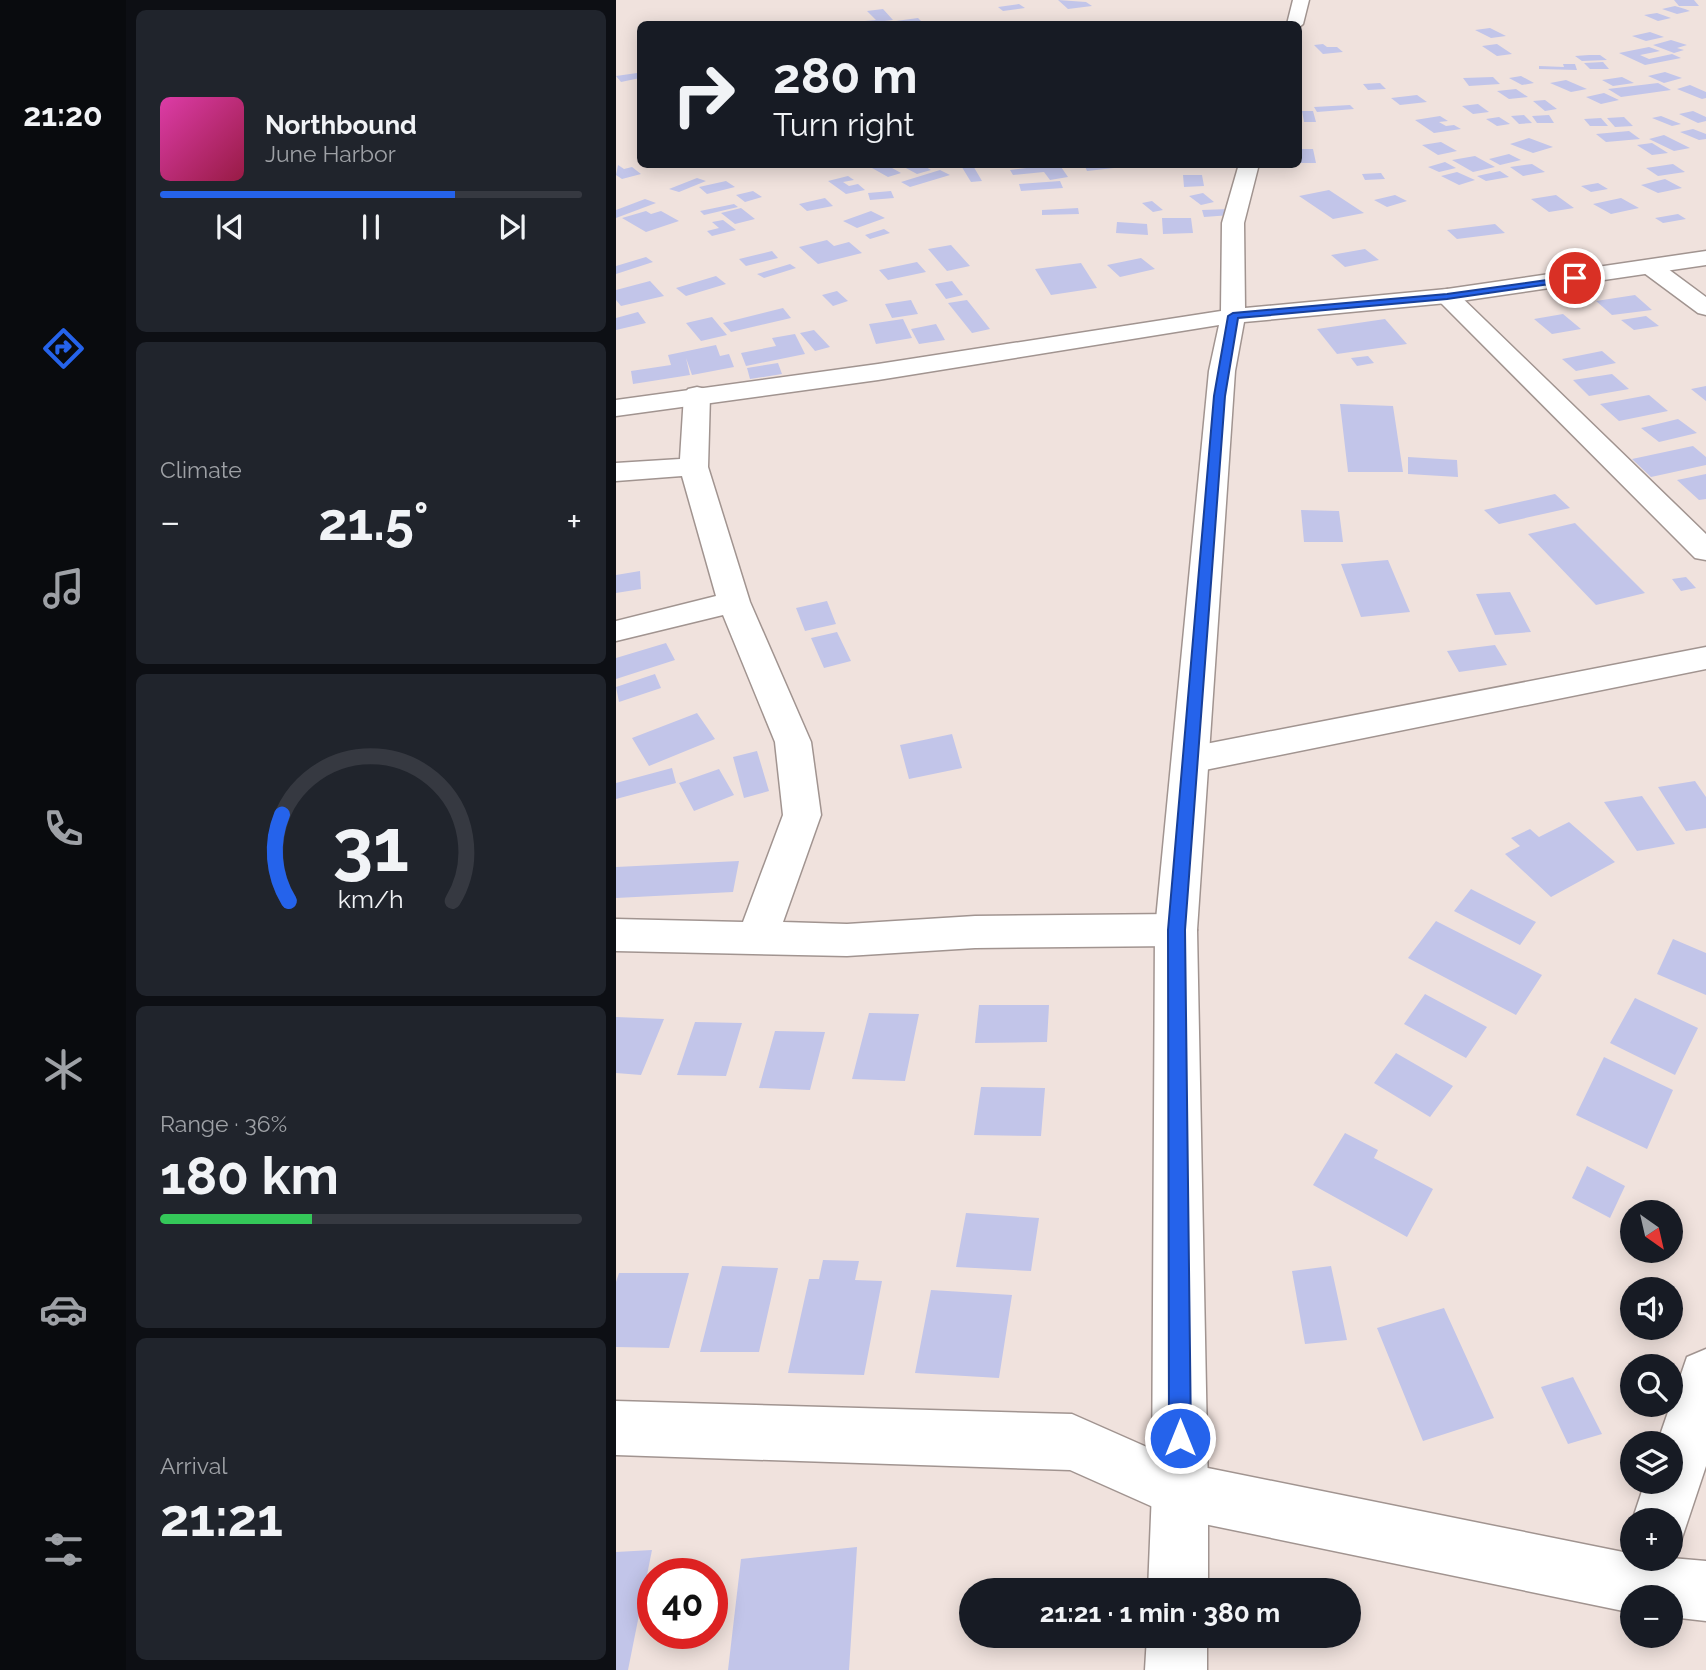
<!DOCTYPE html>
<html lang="en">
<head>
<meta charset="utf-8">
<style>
  :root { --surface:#171b24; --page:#20242c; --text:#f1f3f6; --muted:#9ea1a6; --line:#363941; --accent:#2563eb }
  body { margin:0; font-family:Raleway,sans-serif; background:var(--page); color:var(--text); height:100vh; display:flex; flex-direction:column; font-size:26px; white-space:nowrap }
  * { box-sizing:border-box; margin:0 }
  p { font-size:23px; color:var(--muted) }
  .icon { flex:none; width:38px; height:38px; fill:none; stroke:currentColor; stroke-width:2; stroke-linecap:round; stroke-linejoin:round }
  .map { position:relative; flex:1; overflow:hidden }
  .sheet { display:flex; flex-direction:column; gap:10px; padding:10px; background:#0d0f14; width:490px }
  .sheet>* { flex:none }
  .hud { position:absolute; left:21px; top:21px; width:665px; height:147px; border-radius:10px; box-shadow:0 4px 18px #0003; background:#171b24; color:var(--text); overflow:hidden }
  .needle { width:46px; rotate:146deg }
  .buttons { position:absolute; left:1004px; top:1200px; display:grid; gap:14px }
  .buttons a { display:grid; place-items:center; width:63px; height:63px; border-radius:50%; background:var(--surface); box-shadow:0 4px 18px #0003; font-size:35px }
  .speed { position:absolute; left:21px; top:1558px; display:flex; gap:14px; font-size:35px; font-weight:700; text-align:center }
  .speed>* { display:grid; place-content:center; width:91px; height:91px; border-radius:50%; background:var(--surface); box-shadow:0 4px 18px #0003; line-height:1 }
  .speed .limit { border:10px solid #d22; background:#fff; color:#111 }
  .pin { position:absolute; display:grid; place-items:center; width:60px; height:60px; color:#fff; margin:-30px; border:4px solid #fff; border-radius:50%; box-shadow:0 2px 7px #0007 }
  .me { position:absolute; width:77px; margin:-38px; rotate:0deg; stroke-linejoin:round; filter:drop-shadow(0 0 5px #0008) }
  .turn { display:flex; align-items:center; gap:24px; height:147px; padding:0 21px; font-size:32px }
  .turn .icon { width:91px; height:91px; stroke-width:2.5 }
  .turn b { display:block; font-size:49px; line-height:60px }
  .big { font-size:52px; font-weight:700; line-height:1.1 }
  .sheet .widget { flex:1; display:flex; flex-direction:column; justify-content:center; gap:10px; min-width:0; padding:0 24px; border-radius:10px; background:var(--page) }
  .sheet .dial { align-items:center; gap:0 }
  .dial svg { height:182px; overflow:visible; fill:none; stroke:var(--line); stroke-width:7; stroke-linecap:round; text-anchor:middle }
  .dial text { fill:var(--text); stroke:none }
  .song { display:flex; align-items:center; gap:21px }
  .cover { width:84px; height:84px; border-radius:10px; background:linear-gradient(135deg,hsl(320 70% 55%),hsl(340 70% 35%)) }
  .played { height:7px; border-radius:4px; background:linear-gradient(90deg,var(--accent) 70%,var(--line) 70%) }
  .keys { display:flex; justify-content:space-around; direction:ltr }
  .heat { display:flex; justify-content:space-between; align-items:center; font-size:38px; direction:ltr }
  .charge { height:10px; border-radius:5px; background:linear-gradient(90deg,#34c759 36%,var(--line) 0) }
  .trip { position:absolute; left:343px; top:1578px; width:402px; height:70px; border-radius:35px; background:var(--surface); box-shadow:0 4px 18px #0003; font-weight:700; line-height:70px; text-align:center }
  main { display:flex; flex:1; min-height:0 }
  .dock { display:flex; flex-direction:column; width:126px; justify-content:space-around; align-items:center; background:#090b0e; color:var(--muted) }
  .dock .icon { width:49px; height:49px }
  .dock .active { color:var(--accent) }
  .dock b { font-size:32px; color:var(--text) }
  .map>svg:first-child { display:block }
  .building { fill:#c2c5e9 }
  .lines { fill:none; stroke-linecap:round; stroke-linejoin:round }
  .street-casing { stroke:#a19490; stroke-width:3 }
  .secondary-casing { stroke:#a19490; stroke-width:3 }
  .street { fill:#fff; fill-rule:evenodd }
  .secondary { fill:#fff; fill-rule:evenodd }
  .route { fill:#2563eb; stroke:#184099; stroke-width:2 }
</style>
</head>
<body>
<main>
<nav class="dock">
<b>21:20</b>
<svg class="icon active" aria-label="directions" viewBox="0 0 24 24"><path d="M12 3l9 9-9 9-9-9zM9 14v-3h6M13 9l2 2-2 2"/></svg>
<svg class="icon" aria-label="music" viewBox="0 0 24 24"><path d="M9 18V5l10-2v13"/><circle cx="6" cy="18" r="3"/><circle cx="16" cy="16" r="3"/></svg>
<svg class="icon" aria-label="phone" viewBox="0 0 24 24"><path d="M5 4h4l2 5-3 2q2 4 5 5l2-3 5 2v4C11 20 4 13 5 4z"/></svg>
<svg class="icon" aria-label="climate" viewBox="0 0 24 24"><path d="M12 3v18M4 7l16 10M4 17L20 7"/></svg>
<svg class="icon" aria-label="car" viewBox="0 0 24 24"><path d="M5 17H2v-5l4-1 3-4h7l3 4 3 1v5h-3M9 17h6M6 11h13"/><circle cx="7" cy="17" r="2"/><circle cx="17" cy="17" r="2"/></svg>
<svg class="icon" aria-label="filters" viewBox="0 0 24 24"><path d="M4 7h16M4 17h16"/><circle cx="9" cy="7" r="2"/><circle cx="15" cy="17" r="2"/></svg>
</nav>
<section class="sheet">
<div class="widget">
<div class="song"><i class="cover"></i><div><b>Northbound</b><p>June Harbor</p></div></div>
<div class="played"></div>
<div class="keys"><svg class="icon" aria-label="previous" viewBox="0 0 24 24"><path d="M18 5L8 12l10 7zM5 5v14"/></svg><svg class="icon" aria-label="pause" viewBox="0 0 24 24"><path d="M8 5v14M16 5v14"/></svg><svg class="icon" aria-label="next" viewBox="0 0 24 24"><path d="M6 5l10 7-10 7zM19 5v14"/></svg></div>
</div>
<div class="widget"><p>Climate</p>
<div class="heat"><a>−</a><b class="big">21.5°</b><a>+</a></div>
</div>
<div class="widget dial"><svg viewBox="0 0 100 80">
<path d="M14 69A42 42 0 1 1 86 69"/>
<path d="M14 69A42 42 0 0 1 11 31" stroke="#2563eb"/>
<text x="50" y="56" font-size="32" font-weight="700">31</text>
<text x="50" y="72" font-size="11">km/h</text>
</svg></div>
<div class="widget"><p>Range · 36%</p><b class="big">180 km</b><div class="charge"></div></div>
<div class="widget"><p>Arrival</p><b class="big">21:21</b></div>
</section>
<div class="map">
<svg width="1090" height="1670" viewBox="0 0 1090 1670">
  <rect width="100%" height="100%" fill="#f0e2dd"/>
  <path class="building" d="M442,0L470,2L476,6L452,9Z
    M1058,0H1078L1083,6H1063Z
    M403,4L409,8L387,11L382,7Z
    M1059,6L1069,9L1074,11L1061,14L1046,9Z
    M267,9L277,20L252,23L249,21L260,20L251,11Z
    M1041,13L1055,18L1042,21L1028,15Z
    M302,18L307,23L283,24L280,21Z
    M874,28L890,36L875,38L859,30Z
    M1034,32L1048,37L1030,41L1016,36Z
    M1055,40L1071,45L1061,48L1068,50L1058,53L1037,45Z
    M707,44L711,47H721L727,52L707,54L698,45Z
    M881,44L896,54L881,56L866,46Z
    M1033,47L1044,51L1024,55L1033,59L1056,54L1065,58L1029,65L1003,53Z
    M973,55H984L991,60L966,61L959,56Z
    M987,62L993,69H974L968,63Z
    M947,64H959L961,70L923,69V66L948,67Z
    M1049,72L1066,78L1048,83L1032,76Z
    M21,73L24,78L5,82L0,76Z
    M905,76L918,83L906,85L893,78Z
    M877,77L884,84L853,86L847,78Z
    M1006,77L1018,83L997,86L986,80Z
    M950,80L971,89L955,92L934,83Z
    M764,83L770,89L752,90L747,84Z
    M1042,83L1055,90L1005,97L992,89Z
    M1074,85L1090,92V98L1086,99L1061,89Z
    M900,89L912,97L893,99L881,91Z
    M988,93L1003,100L985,104L970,97Z
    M801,95L811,102L784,105L775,98Z
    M929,100L941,109L929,111L917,101Z
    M862,104L873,112L857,114L846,106Z
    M734,105L738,109L701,112L698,107Z
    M686,111H697L700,122H688Z
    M1077,111L1090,117V121L1082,123L1063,114Z
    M908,115L916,123L903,124L895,116Z
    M933,115L938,123H921L916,116Z
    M824,116L832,121L823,122L830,126L838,125L845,129L818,133L799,120Z
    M1045,116L1065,124L1056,126L1036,118Z
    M883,117L894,124L881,126L870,119Z
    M1008,117L1017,126L999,127L991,118Z
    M985,118L992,126H974L968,119Z
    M1077,129L1090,134V139L1083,140L1064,132Z
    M1013,131L1024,139L990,142L980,134Z
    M1048,135L1074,148L1058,151L1033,139Z
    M913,138L937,147L917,153L894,144Z
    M825,142L841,151L822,155L806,145Z
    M1036,143L1052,153L1036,155L1021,145Z
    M682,149H697L700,163H683Z
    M893,154L905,160L884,165L873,159Z
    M859,156L879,167L857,172L836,160Z
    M829,162L840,168L823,172L812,167Z
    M269,164L285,173L272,177L256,168Z
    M295,164H305L315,170L301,174L288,167Z
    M344,164H356L366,181L355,182Z
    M443,164L452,177L434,180L428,172L397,175L394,170Z
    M468,164H496L498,168L471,171Z
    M916,164L929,172L907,176L894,167Z
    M1057,164L1069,172L1042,176L1030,168Z
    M2,165L8,169L16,167L25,174L6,179L0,175Z
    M324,170L334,175L294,187L285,182Z
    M884,171L893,177L870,181L861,176Z
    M841,172L859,180L843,185L825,176Z
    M765,173L769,179L749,180L746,174Z
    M567,175H586L588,186L568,187Z
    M232,176L238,180L227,182L233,186L242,184L249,190L230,194L212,181Z
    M81,178L90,181L63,192L53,189Z
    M1049,179L1066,188L1042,193L1025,185Z
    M110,181L119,187L91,194L83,187Z
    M444,181L447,188L405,191L403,184Z
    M982,183L992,189L975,192L965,186Z
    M713,190L748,213L717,219L683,196Z
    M137,191L146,197L129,202L120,195Z
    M275,191L278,198L254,200L252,193Z
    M587,193L598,202L585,205L573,196Z
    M779,195L791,201L771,207L758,200Z
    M940,195L958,208L933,212L915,199Z
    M209,198L217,206L191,211L183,204Z
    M1005,198L1023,208L995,214L977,204Z
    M29,199L40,203L0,218V210Z
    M536,201L547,210L537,212L526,203Z
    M118,204L122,207L88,215L84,211Z
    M125,208L139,219L119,224L105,213Z
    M462,208L463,214L426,215V210Z
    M613,209L615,215L588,217L586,210Z
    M30,211L35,214L45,211L63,221L30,232L6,218Z
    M255,211L269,218L241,228L227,221Z
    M1062,214L1070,219L1047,223L1039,218Z
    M546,218H575L577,233L547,234Z
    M107,220L120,230L96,236L91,231L103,228L96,222Z
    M501,222L531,224L532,235L500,233Z
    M879,224L889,233L841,239L831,230Z
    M268,229L274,233L254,239L249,235Z
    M211,240L218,246L233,242L246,253L202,264L183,247Z
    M335,245L354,266L331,271L312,249Z
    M749,249L763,260L729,267L715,255Z
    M156,251L162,258L130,266L123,259Z
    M30,257L37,262L0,274V266Z
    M525,258L539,269L504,277L491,265Z
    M301,262L310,272L272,280L263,270Z
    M465,263L481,288L435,295L419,269Z
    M174,264L180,268L148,278L141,274Z
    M100,276L110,284L70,296L60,288Z
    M34,281L48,296L5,306L0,300V290Z
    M336,281L347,295L330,299L319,284Z
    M221,291L232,301L217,306L206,295Z
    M1019,295L1036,310L996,315L980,301Z
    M295,300L302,314L276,318L269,304Z
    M351,300L374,329L356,333L332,303Z
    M167,308L175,318L115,332L107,323Z
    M22,312L30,323L0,330V318Z
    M947,314L965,329L936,334L918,319Z
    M1030,316L1043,326L1018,330L1005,320Z
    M96,317L111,335L85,341L70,323Z
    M287,319L296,338L260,344L253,324Z
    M769,319L791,344L721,354L701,329Z
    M320,324L329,340L303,344L295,329Z
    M198,330L214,347L199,351L184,333Z
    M179,334L189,354L130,366L125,353L160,346L156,338Z
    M100,345L104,356L113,354L118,367L76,375L70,358L74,375L17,384L15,371L55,365L52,355Z
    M986,351L1000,363L960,371L946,359Z
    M752,356L758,363L741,366L735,358Z
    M162,363L166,374L134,379L131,368Z
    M996,374L1013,389L973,396L957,380Z
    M1090,386V401L1075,389Z
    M1033,395L1052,411L1003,421L984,404Z
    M724,404L777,406L787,472H732Z
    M1062,419L1081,433L1043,442L1025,428Z
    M1077,446L1090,457V465L1035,477L1016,459Z
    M792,457L841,460L842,477L792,474Z
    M1090,474V499L1083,500L1061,480Z
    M939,494L954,508L883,524L868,510Z
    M685,510L723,511L727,542H688Z
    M959,523L1029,593L980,605L912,534Z
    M772,560L794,612L745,617L725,564Z
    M24,571L25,589L0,593V575Z
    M1070,577L1080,588L1065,591L1056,579Z
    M894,592L915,632L879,635L860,594Z
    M211,601L220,624L189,631L180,608Z
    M221,632L235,661L208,668L195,638Z
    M50,643L59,660L0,679V658Z
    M879,645L891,665L843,672L831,651Z
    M39,674L45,688L3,702L0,687Z
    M81,713L99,739L33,766L16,738Z
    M336,734L346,768L293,779L284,745Z
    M141,751L153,791L128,798L117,757Z
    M56,768L60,783L0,799V783Z
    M103,769L118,795L78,811L63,783Z
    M1079,781L1090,797V828L1070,831L1042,787Z
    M1026,796L1059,844L1021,851L988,802Z
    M953,822L999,862L935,897L889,854L904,846L895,838L914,829L923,837Z
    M123,861L117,892L0,898V867Z
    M855,889L920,922L904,945L838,911Z
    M820,921L926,975L900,1015L792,958Z
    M1057,939L1090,953V995L1041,974Z
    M809,994L871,1027L850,1058L788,1024Z
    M1019,998L1082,1028L1059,1075L994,1043Z
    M363,1005H433L431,1042L359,1043Z
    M253,1013L303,1014L289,1081L236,1079Z
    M0,1017L48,1019L25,1075L0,1073Z
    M79,1022L126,1023L110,1076L61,1075Z
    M159,1031L209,1032L194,1090L143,1088Z
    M780,1053L837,1086L814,1117L758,1083Z
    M988,1057L1057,1090L1031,1149L960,1115Z
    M365,1087L429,1088L425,1136L358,1135Z
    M729,1133L762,1150L758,1158L817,1189L791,1237L697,1185Z
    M971,1166L1009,1186L994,1218L956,1198Z
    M350,1213L423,1218L415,1271L340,1267Z
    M207,1260L243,1261L239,1280L266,1281L248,1375L172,1373L193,1279H203Z
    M106,1266L162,1268L143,1352H84Z
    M715,1266L731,1340L689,1344L676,1271Z
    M3,1273H73L53,1348L0,1347V1282Z
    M315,1290L396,1295L383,1378L299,1373Z
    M828,1308L878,1418L807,1441L761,1328Z
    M957,1377L986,1434L952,1444L925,1387Z
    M241,1547L233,1670H112L125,1559Z
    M36,1550L12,1670H0V1552Z"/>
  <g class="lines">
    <defs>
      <path id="street" d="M1036,261L1044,263L1090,297V315L1082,313L1028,273L1025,268L1028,263Z
        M831,289L839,291L1090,534V560L1079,558L823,301L819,296L823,291Z
        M81,387L90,389L94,395L92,467L134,602L195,742L205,815L167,922L231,924L359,916L560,914L575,919L581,930L575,941L560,946L359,948L231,956L0,951V919L127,922L167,815L159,742L107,615L0,641V621L100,596L66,476L0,481V463L64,459L68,395L72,389Z
        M1090,647V669L574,773L561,769L556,760L561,751L574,747Z
        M1090,1349V1466L1065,1541L1055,1545V1521H1016L1029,1482H1055V1444H1041L1071,1357Z
        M0,1401L456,1414L567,1463L1017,1554V1559L1055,1558L1090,1561V1621L1055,1617V1598H1017V1613L564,1519L454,1470L0,1455Z"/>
      <path id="secondary" d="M677,0H693L687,24L682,28V24H671Z
        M623,164H643L628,223L629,308L831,289L1090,251V265L831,303L628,322L619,371L581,930L592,1491V1591H532L536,1491L539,930L593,371L603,325L262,380L0,416V400L262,364L605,311L606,223Z
        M531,1636H591V1670H529Z"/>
    </defs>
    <use href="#street" class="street-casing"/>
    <use href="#secondary" class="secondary-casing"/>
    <use href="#street" class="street"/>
    <use href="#secondary" class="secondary"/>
  </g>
  <path class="route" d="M959,276H962V280L831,299L622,318L609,396L569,930L575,1438L572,1446L564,1449L556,1446L553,1438L552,930L598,396L612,316L617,313L831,294Z"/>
</svg>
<div class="buttons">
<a><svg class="needle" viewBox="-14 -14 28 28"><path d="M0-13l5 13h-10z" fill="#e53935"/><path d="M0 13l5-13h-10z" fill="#9ea1a6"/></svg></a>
<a><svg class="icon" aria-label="sound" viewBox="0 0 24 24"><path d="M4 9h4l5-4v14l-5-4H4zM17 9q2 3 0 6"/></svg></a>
<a><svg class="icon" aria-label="search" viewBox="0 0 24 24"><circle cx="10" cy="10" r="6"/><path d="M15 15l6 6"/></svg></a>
<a><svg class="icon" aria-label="layers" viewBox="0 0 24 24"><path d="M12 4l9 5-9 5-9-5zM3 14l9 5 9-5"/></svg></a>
<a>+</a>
<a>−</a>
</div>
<div class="speed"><div class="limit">40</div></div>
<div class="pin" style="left:959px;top:278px;background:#d93025"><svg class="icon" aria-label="arrive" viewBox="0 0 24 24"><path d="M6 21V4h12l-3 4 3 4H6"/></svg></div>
<svg class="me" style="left:564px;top:1438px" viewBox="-20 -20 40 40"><circle r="17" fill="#2563eb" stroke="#fff" stroke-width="3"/><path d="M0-11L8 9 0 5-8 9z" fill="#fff"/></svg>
<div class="trip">21:21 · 1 min · 380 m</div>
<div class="hud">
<div class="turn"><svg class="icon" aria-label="right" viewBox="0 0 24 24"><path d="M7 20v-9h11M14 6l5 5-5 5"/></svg><div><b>280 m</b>Turn right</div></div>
</div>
</div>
</main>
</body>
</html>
